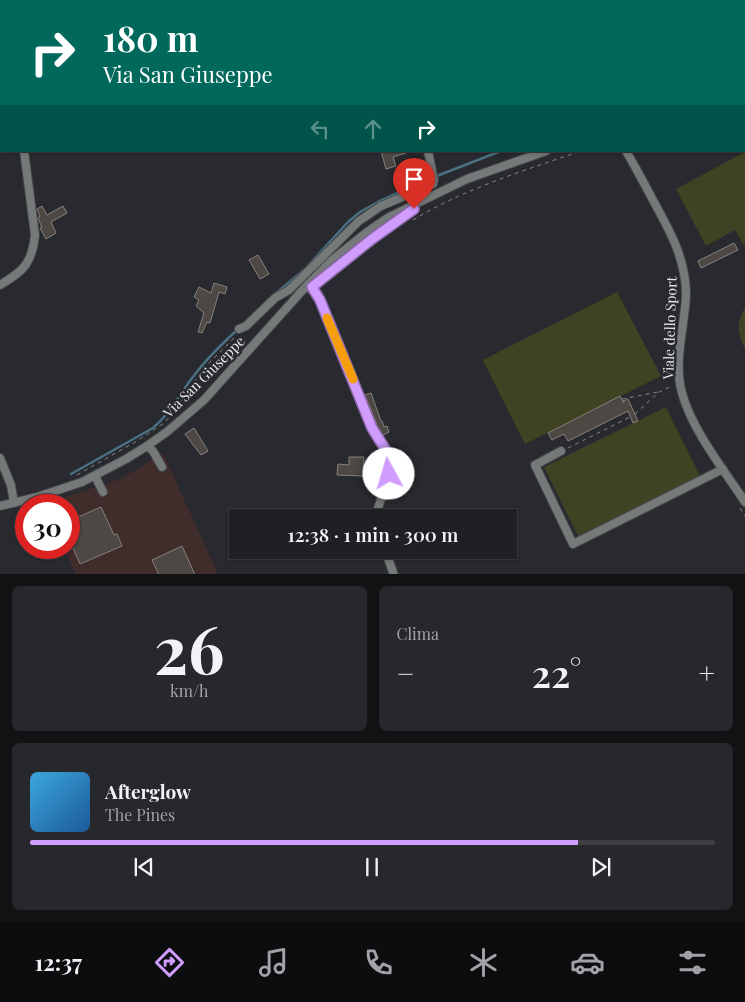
<!DOCTYPE html>
<html lang="it">
<head>
<meta charset="utf-8">
<style>
  :root { --surface:#1f2023; --page:#27282b; --text:#f1f3f6; --muted:#a1a3a6; --line:#3c3e41; --accent:#d09dfe }
  body { margin:0; font-family:"Playfair Display",serif; background:var(--page); color:var(--text); height:100vh; display:flex; flex-direction:column; font-size:19px; white-space:nowrap }
  * { box-sizing:border-box; margin:0 }
  p { font-size:16px; color:var(--muted) }
  .icon { flex:none; width:28px; height:28px; fill:none; stroke:currentColor; stroke-width:2; stroke-linecap:round; stroke-linejoin:round }
  .map { position:relative; height:574px; overflow:hidden }
  .details { display:flex; flex-direction:column; gap:12px; padding:12px; background:#111213; flex:1 }
  .details>* { flex:none }
  .guide { position:absolute; left:0px; top:0px; width:745px; height:152px; box-shadow:0 1px 4px #0004,0 0 0 1px var(--line); background:#00695c; color:#fff; overflow:hidden }
  .speed { position:absolute; left:15px; top:494px; display:flex; gap:10px; font-size:25px; font-weight:700; text-align:center }
  .speed>* { display:grid; place-content:center; width:65px; height:65px; border-radius:50%; background:var(--surface); box-shadow:0 1px 4px #0004,0 0 0 1px var(--line); line-height:1 }
  .speed .limit { border:8px solid #d22; background:#fff; color:#111 }
  .pin { position:absolute; display:grid; place-items:center; width:42px; height:42px; color:#fff; margin:-51px -21px; border-radius:50% 50% 50% 0; rotate:-45deg; box-shadow:0 0 5px #0007 }
  .pin .icon { rotate:45deg }
  .me { position:absolute; width:55px; margin:-28px; rotate:354deg; stroke-linejoin:round; filter:drop-shadow(0 0 4px #0008) }
  .turn { display:flex; align-items:center; gap:18px; height:105px; padding:0 20px; font-size:22px }
  .turn .icon { width:65px; height:65px; stroke-width:2.5 }
  .turn b { display:block; font-size:35px; line-height:42px }
  .lanes { display:flex; align-items:center; height:48px; padding:0 20px; background:#0003; justify-content:center; gap:25px; direction:ltr }
  .lanes .off { opacity:.35 }
  .big { font-size:38px; font-weight:600; line-height:1.1 }
  .details .tile { flex:1; display:flex; flex-direction:column; justify-content:center; gap:8px; min-width:0; padding:0 18px; border-radius:8px; background:var(--page) }
  .details .dial { align-items:center; gap:0 }
  .dial b { font-size:65px; line-height:1 }
  .song { display:flex; align-items:center; gap:15px }
  .cover { width:60px; height:60px; border-radius:8px; background:linear-gradient(135deg,hsl(200 70% 55%),hsl(210 70% 35%)) }
  .played { height:5px; border-radius:2px; background:linear-gradient(90deg,var(--accent) 80%,var(--line) 80%) }
  .keys { display:flex; justify-content:space-around; direction:ltr }
  .heat { display:flex; justify-content:space-between; align-items:center; font-size:28px; direction:ltr }
  .details .tiles { flex:1; display:grid; gap:12px; grid-template-columns:1fr 1fr }
  .tile:last-child { grid-column:span 2 }
  .trip { position:absolute; left:229px; top:509px; width:288px; height:50px; border-radius:0px; background:var(--surface); box-shadow:0 1px 4px #0004,0 0 0 1px var(--line); font-weight:600; line-height:50px; text-align:center }
  .menu { display:flex; height:80px; justify-content:space-around; align-items:center; background:#0c0d0e; color:var(--muted) }
  .menu .icon { width:35px; height:35px }
  .menu .on { color:var(--accent) }
  .menu b { font-size:22px; color:var(--text) }
  .map>svg:first-child { display:block }
  .industrial { fill:#402c2a }
  .green { fill:#3e4323 }
  .lines { fill:none; stroke-linecap:round; stroke-linejoin:round }
  .stream { stroke:#497182; stroke-width:2.5 }
  .building { fill:#4d4843; stroke:#86817c }
  .minor-casing { stroke:#44454a; stroke-width:10 }
  .path { stroke:#858589; stroke-width:1; stroke-dasharray:4 4; stroke-linecap:butt }
  .minor { stroke:#757978; stroke-width:8 }
  .route-casing { stroke:#8766a5; stroke-width:12 }
  .route { stroke:#d09dfe; stroke-width:9 }
  .slow { stroke:#f59e0b; stroke-width:9 }
  .labels { text-anchor:middle; stroke-width:5; stroke-linejoin:round; paint-order:stroke }
  .street-label { font-size:14px; fill:#eaeaed; stroke:#292a2f }
</style>
</head>
<body>
<div class="map">
<svg width="745" height="575" viewBox="0 0 745 575">
  <rect width="100%" height="100%" fill="#292a2f"/>
  <path class="industrial" d="M163,453L218,574H76L64,548H69V505L44,504L121,479Z"/>
  <path class="green" d="M745,152V247L735,230L706,246L676,189Z
    M617,292L661,376L525,444L483,360Z
    M745,307V349C737,331 736,325 745,307Z
    M666,407L700,476L578,536L544,467Z"/>
  <g class="lines">
    <path class="stream" d="M744,47H745
      M274,295L305,269L348,222L360,212L378,202L429,179L501,151
      M71,474L153,428C172,412 181,391 196,373C208,357 223,343 237,330"/>
  </g>
  <path class="building" d="M381,151H406V153L393,157L396,166L386,169Z
    M42,206L47,215L63,206L67,213L51,222L56,233L46,239L40,228L42,227L39,221L38,218L40,216L37,209Z
    M734,243L738,250L701,268L698,261Z
    M258,255L269,274L260,279L249,260Z
    M214,283L227,287L225,294L219,292L210,323L207,322L202,333L198,332L204,313L196,306L199,300L194,297L199,287L211,293Z
    M371,393L381,421H382L384,427L387,426L389,432L383,435L377,425L365,395Z
    M620,396L624,403L623,401L628,399L638,421L633,423L628,411L568,441L564,434L552,440L548,433Z
    M194,428L208,451L201,455L185,434Z
    M349,457H364L363,476L337,475L338,464L349,465Z
    M101,507L114,535L117,534L122,546L80,564L69,539V521Z
    M182,546L195,575H159L152,560Z"/>
  <g class="lines">
    <defs>
      <path id="minor" d="M14,0L15,1
        M456,1L459,0
        M626,151C636,168 645,185 654,202C670,231 686,260 686,294C685,327 673,361 682,393C692,430 724,470 745,502
        M309,283L319,299L372,428L387,452L390,460L389,474L375,518
        M0,285C24,271 32,263 35,235L24,151
        M310,289L372,239L412,210
        M239,329L246,326L275,298L289,290L359,221L381,206L433,184L434,180L428,151
        M147,446L153,451L162,467
        M561,451L535,465L573,544L723,469
        M0,458L11,485L14,503
        M95,476L103,492
        M0,506L37,497L82,482L126,459L147,446L168,431L204,400L309,283L332,260L367,232L389,217L467,179L546,151
        M385,550L394,575"/>
    </defs>
    <use href="#minor" class="minor-casing"/>
    <path class="path" d="M413,220C466,188 523,171 581,151
      M622,399L658,392
      M635,414L659,392L672,386
      M568,448L630,417
      M77,475L137,441L164,423L177,408L203,369L237,335
      M740,508L745,516"/>
    <use href="#minor" class="minor"/>
  </g>
  <g class="lines">
    <defs>
      <path id="route" d="M389,474L390,460L387,452L372,428L320,300L312,287L372,239L414,209"/>
    </defs>
    <use href="#route" class="route-casing"/>
    <use href="#route" class="route"/>
    <path class="slow" d="M327,318L353,379"/>
  </g>
  <g class="labels">
    <g class="street-label">
      <text transform="translate(670 328) rotate(-88)" y="5">Viale dello Sport</text>
      <text transform="translate(204 377) rotate(-45)" y="5">Via San Giuseppe</text>
    </g>
  </g>
</svg>
<div class="speed"><div class="limit">30</div></div>
<div class="pin" style="left:414px;top:209px;background:#d93025"><svg class="icon" aria-label="arrive" viewBox="0 0 24 24"><path d="M6 21V4h12l-3 4 3 4H6"/></svg></div>
<svg class="me" style="left:389px;top:474px" viewBox="-20 -20 40 40"><circle r="19" fill="#fff"/><path d="M0-13L10 11 0 6-10 11z" fill="#d09dfe"/></svg>
<div class="trip">12:38 · 1 min · 300 m</div>
<div class="guide">
<div class="turn"><svg class="icon" aria-label="right" viewBox="0 0 24 24"><path d="M7 20v-9h11M14 6l5 5-5 5"/></svg><div><b>180 m</b>Via San Giuseppe</div></div>
<div class="lanes"><svg class="icon off" aria-label="left" viewBox="0 0 24 24"><path d="M17 20v-9H6M10 6l-5 5 5 5"/></svg><svg class="icon off" aria-label="ahead" viewBox="0 0 24 24"><path d="M12 20V5M6 11l6-6 6 6"/></svg><svg class="icon" aria-label="right" viewBox="0 0 24 24"><path d="M7 20v-9h11M14 6l5 5-5 5"/></svg></div>
</div>
</div>
<section class="details">
<div class="tiles">
<div class="tile dial"><b>26</b><p>km/h</p></div>
<div class="tile"><p>Clima</p>
<div class="heat"><a>−</a><b class="big">22°</b><a>+</a></div>
</div>
<div class="tile">
<div class="song"><i class="cover"></i><div><b>Afterglow</b><p>The Pines</p></div></div>
<div class="played"></div>
<div class="keys"><svg class="icon" aria-label="previous" viewBox="0 0 24 24"><path d="M18 5L8 12l10 7zM5 5v14"/></svg><svg class="icon" aria-label="pause" viewBox="0 0 24 24"><path d="M8 5v14M16 5v14"/></svg><svg class="icon" aria-label="next" viewBox="0 0 24 24"><path d="M6 5l10 7-10 7zM19 5v14"/></svg></div>
</div>
</div>
</section>
<nav class="menu">
<b>12:37</b>
<svg class="icon on" aria-label="directions" viewBox="0 0 24 24"><path d="M12 3l9 9-9 9-9-9zM9 14v-3h6M13 9l2 2-2 2"/></svg>
<svg class="icon" aria-label="music" viewBox="0 0 24 24"><path d="M9 18V5l10-2v13"/><circle cx="6" cy="18" r="3"/><circle cx="16" cy="16" r="3"/></svg>
<svg class="icon" aria-label="phone" viewBox="0 0 24 24"><path d="M5 4h4l2 5-3 2q2 4 5 5l2-3 5 2v4C11 20 4 13 5 4z"/></svg>
<svg class="icon" aria-label="climate" viewBox="0 0 24 24"><path d="M12 3v18M4 7l16 10M4 17L20 7"/></svg>
<svg class="icon" aria-label="car" viewBox="0 0 24 24"><path d="M5 17H2v-5l4-1 3-4h7l3 4 3 1v5h-3M9 17h6M6 11h13"/><circle cx="7" cy="17" r="2"/><circle cx="17" cy="17" r="2"/></svg>
<svg class="icon" aria-label="filters" viewBox="0 0 24 24"><path d="M4 7h16M4 17h16"/><circle cx="9" cy="7" r="2"/><circle cx="15" cy="17" r="2"/></svg>
</nav>
</body>
</html>
